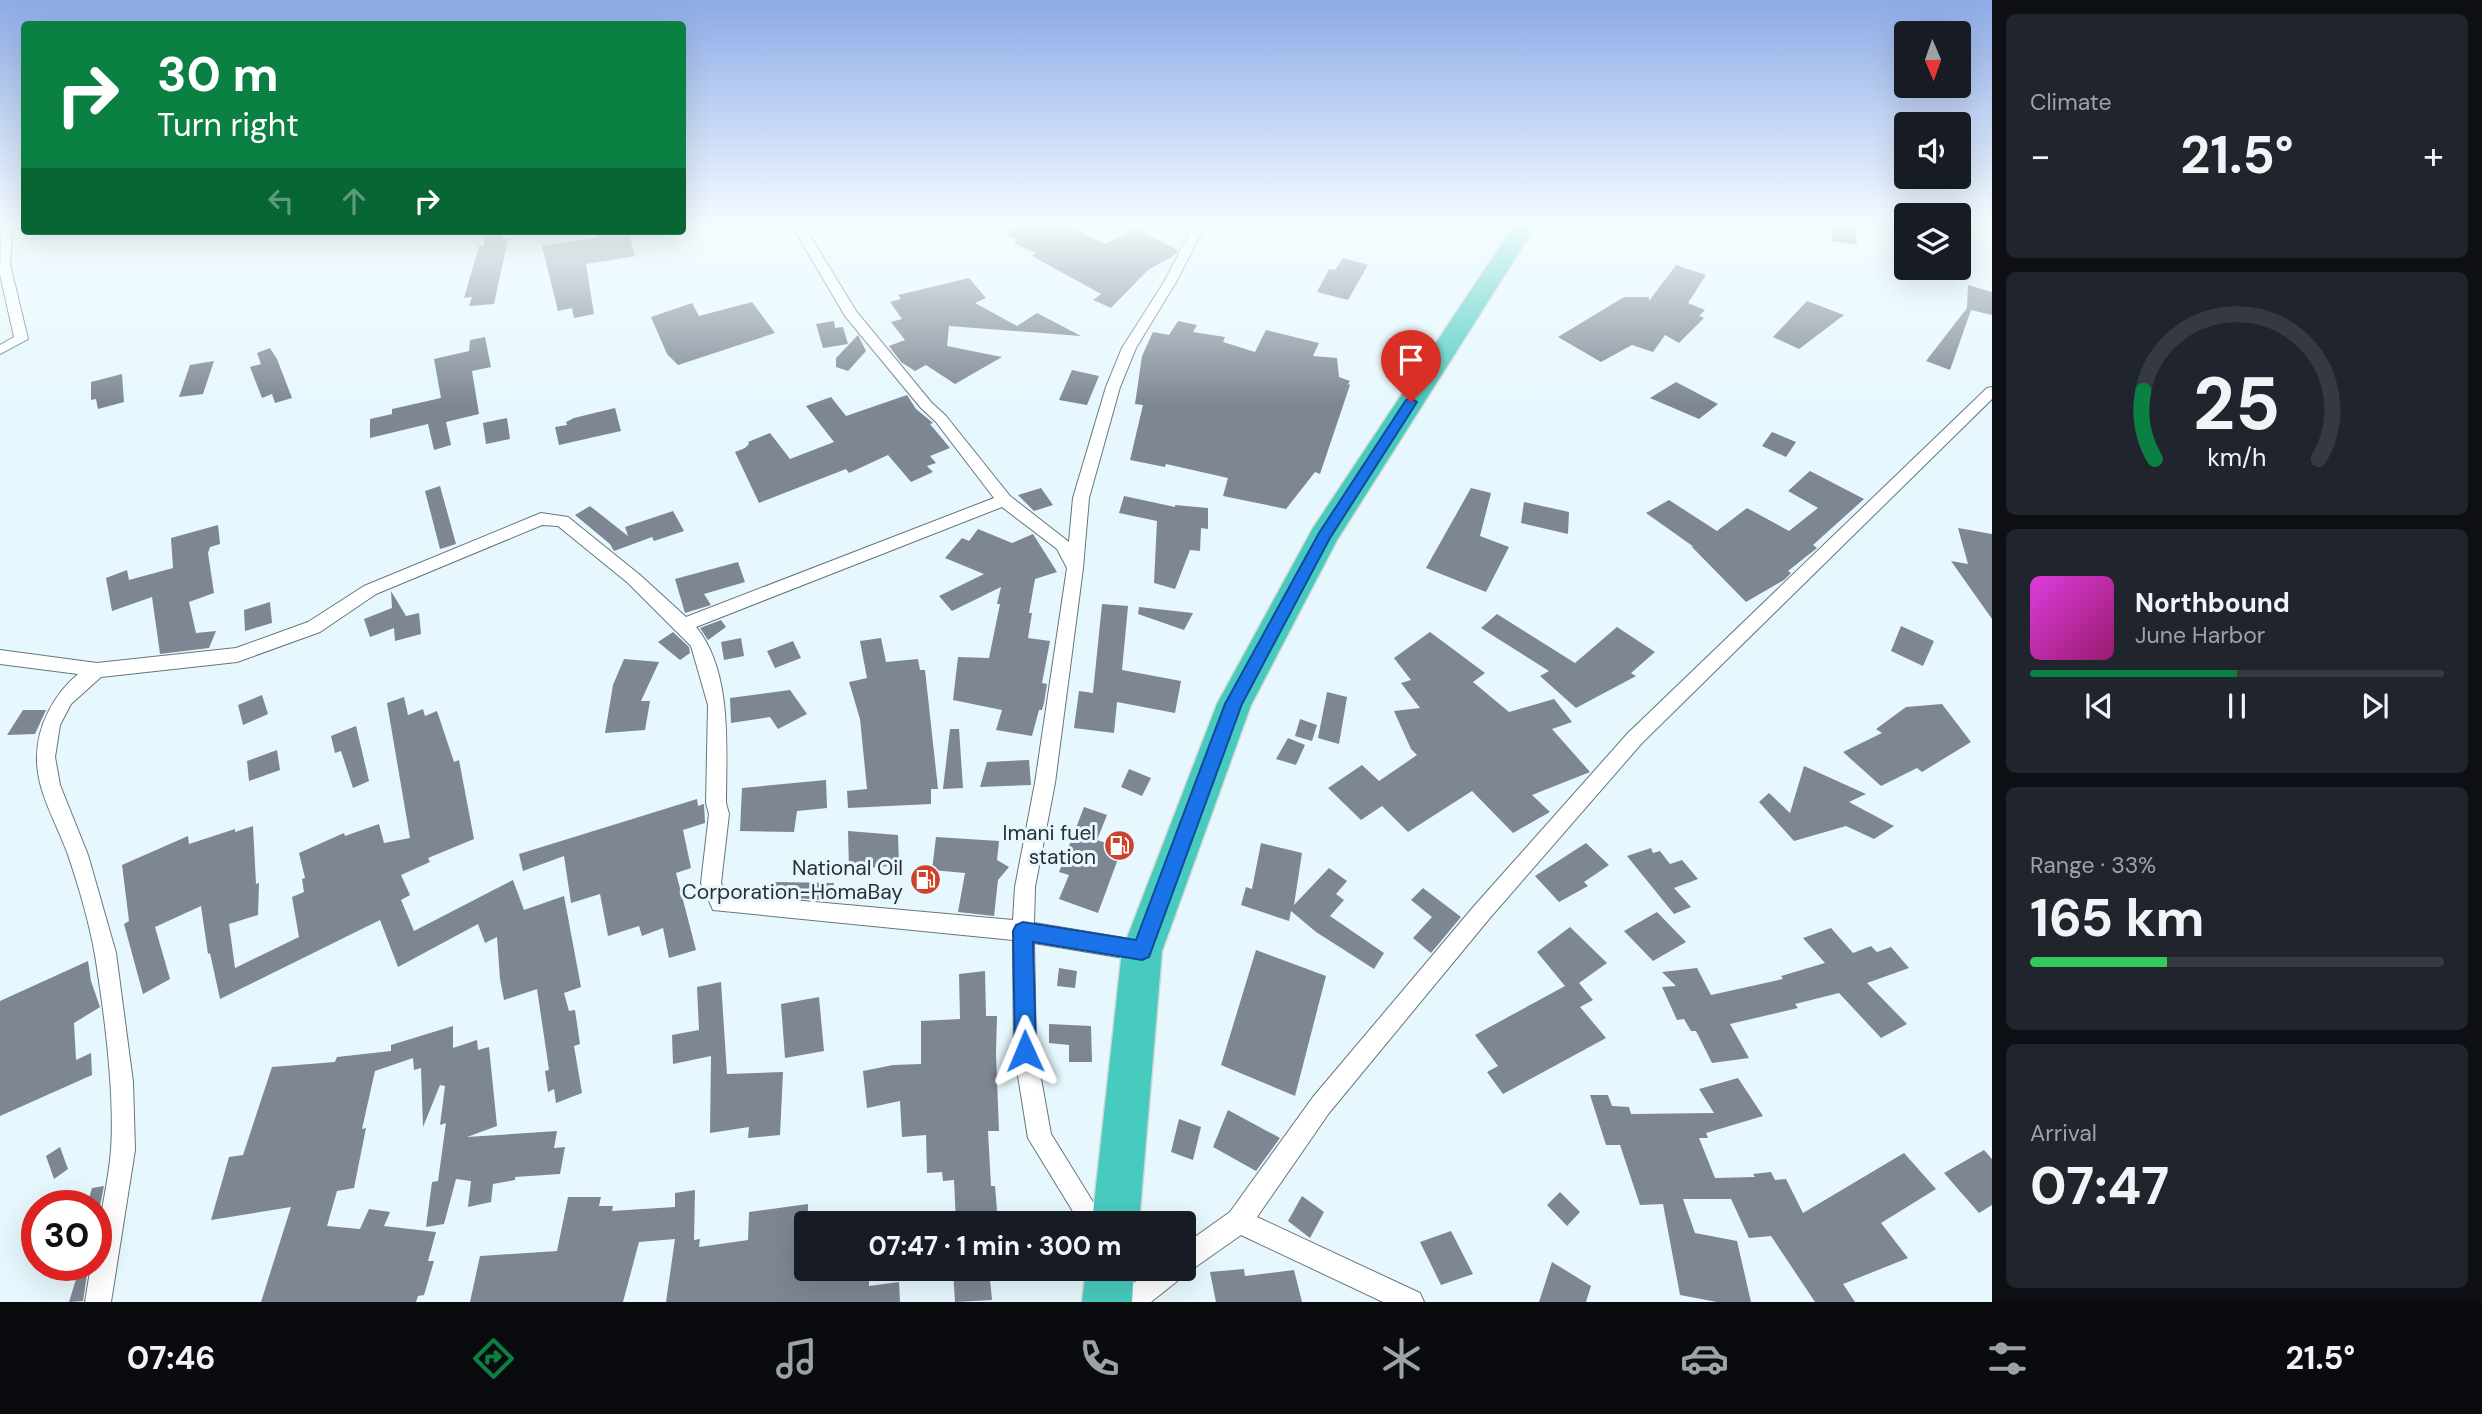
<!DOCTYPE html>
<html lang="en">
<head>
<meta charset="utf-8">
<style>
  :root { --surface:#171b24; --page:#20242c; --text:#f1f3f6; --muted:#9ea1a6; --line:#363941; --accent:#0b8043 }
  body { margin:0; font-family:"DM Sans",sans-serif; background:var(--page); color:var(--text); height:100vh; display:flex; flex-direction:column; font-size:26px; white-space:nowrap }
  * { box-sizing:border-box; margin:0 }
  p { font-size:23px; color:var(--muted) }
  .icon { flex:none; width:38px; height:38px; fill:none; stroke:currentColor; stroke-width:2; stroke-linecap:round; stroke-linejoin:round }
  .map { position:relative; flex:1; overflow:hidden }
  .sheet { display:flex; flex-direction:column; gap:14px; padding:14px; background:#0d0f14; width:490px }
  .sheet>* { flex:none }
  .guide { position:absolute; left:21px; top:21px; width:665px; height:214px; border-radius:7px; box-shadow:0 7px 28px #0002; background:#0b8043; color:#fff; overflow:hidden }
  .needle { width:46px; rotate:178deg }
  .fabs { position:absolute; left:1894px; top:21px; display:grid; gap:14px }
  .fabs a { display:grid; place-items:center; width:77px; height:77px; border-radius:7px; background:var(--surface); box-shadow:0 7px 28px #0002; font-size:35px }
  .speed { position:absolute; left:21px; top:1190px; display:flex; gap:14px; font-size:35px; font-weight:700; text-align:center }
  .speed>* { display:grid; place-content:center; width:91px; height:91px; border-radius:50%; background:var(--surface); box-shadow:0 7px 28px #0002; line-height:1 }
  .speed .limit { border:10px solid #d22; background:#fff; color:#111 }
  .pin { position:absolute; display:grid; place-items:center; width:60px; height:60px; color:#fff; margin:-72px -30px; border-radius:50% 50% 50% 0; rotate:-45deg; box-shadow:0 0 7px #0007 }
  .pin .icon { rotate:45deg }
  .me { position:absolute; width:77px; margin:-38px; rotate:359deg; stroke-linejoin:round; filter:drop-shadow(0 0 5px #0008) }
  .turn { display:flex; align-items:center; gap:24px; height:147px; padding:0 21px; font-size:32px }
  .turn .icon { width:91px; height:91px; stroke-width:2.5 }
  .turn b { display:block; font-size:49px; line-height:60px }
  .lanes { display:flex; align-items:center; height:66px; padding:0 21px; background:#0003; justify-content:center; gap:35px; direction:ltr }
  .lanes .off { opacity:.35 }
  .big { font-size:52px; font-weight:700; line-height:1.1 }
  .sheet .card { flex:1; display:flex; flex-direction:column; justify-content:center; gap:10px; min-width:0; padding:0 24px; border-radius:10px; background:var(--page) }
  .sheet .dial { align-items:center; gap:0 }
  .dial svg { height:182px; overflow:visible; fill:none; stroke:var(--line); stroke-width:7; stroke-linecap:round; text-anchor:middle }
  .dial text { fill:var(--text); stroke:none }
  .song { display:flex; align-items:center; gap:21px }
  .cover { width:84px; height:84px; border-radius:10px; background:linear-gradient(135deg,hsl(300 70% 55%),hsl(320 70% 35%)) }
  .played { height:7px; border-radius:4px; background:linear-gradient(90deg,var(--accent) 50%,var(--line) 50%) }
  .keys { display:flex; justify-content:space-around; direction:ltr }
  .heat { display:flex; justify-content:space-between; align-items:center; font-size:38px; direction:ltr }
  .charge { height:10px; border-radius:5px; background:linear-gradient(90deg,#34c759 33%,var(--line) 0) }
  .trip { position:absolute; left:794px; top:1211px; width:402px; height:70px; border-radius:7px; background:var(--surface); box-shadow:0 7px 28px #0002; font-weight:700; line-height:70px; text-align:center }
  .dock { display:flex; height:112px; justify-content:space-around; align-items:center; background:#090b0e; color:var(--muted) }
  .dock .icon { width:49px; height:49px }
  .dock .selected { color:var(--accent) }
  .dock b { font-size:32px; color:var(--text) }
  main { display:flex; flex:1; min-height:0 }
  .map>svg:first-child { display:block }
  .building { fill:#7d8692 }
  .lines { fill:none; stroke-linecap:round; stroke-linejoin:round }
  .street-casing { stroke:#67767c; stroke-width:2 }
  .highway-casing { stroke:#d4d6d6; stroke-width:3 }
  .street { fill:#fff; fill-rule:evenodd }
  .highway { fill:#47cbbf; fill-rule:evenodd }
  .route { fill:#1a73e8; stroke:#114b97; stroke-width:2 }
  .labels { text-anchor:middle; stroke-width:6; stroke-linejoin:round; paint-order:stroke }
  .poi-label { font-size:21px; fill:#293033; stroke:#e6f8fe; text-anchor:end }
</style>
</head>
<body>
<main>
<div class="map">
<svg width="1992" height="1302" viewBox="0 0 1992 1302">
  <rect width="100%" height="100%" fill="#e6f8fe"/>
  <path class="building" d="M1023,224H1064L1105,244L1136,229L1178,250L1175,255L1148,270L1111,308L1093,300L1101,294L1032,256L1036,253L1013,243L1018,240L1007,234Z
    M1831,224H1854L1857,245L1832,241Z
    M595,231H628L635,256L586,264L594,314L574,318L572,308L558,311L542,246L597,238Z
    M502,234V239H508L494,304L469,306L472,297L464,298L479,246H484L485,236Z
    M1343,258L1368,265L1348,300L1317,292L1329,269L1335,270Z
    M1676,265L1706,275L1688,303L1705,310L1699,316L1704,318L1679,343L1665,335L1653,352L1632,345L1601,362L1558,337L1624,297H1649V301Z
    M969,278L986,298L975,303L1017,326L1037,313L1081,336L949,326L947,346L1002,357L955,384L926,365L915,371L901,362L889,346L905,340L891,322L902,319L890,302L901,299L898,295Z
    M1968,285L1992,292V315L1971,310L1950,370L1926,361L1967,308Z
    M1807,301L1844,315L1799,349L1773,337Z
    M752,302L775,333L678,365L667,354L651,317L692,303L699,316Z
    M834,321L835,328L843,327L848,344L823,348L816,324Z
    M1178,321L1197,325L1193,332L1225,337L1223,342L1255,352L1266,330L1319,343L1313,356L1337,358L1339,377L1350,381L1348,384L1350,385L1320,474L1315,472L1286,509L1223,496L1228,478L1166,464L1165,467L1130,460L1143,405L1135,404L1142,356L1153,332L1169,335Z
    M858,335L866,351L848,371L836,367V358Z
    M485,337L491,367L472,371L479,414L446,422L451,445L434,450L428,424L370,438V419L392,414V409L441,398L434,359L469,351L470,340Z
    M270,348L277,359L292,398L275,403L272,394L262,398L250,367L261,364L257,353Z
    M214,361L203,394L179,397L190,365Z
    M1072,370L1099,376L1087,405L1059,400Z
    M122,374L124,402L98,409L96,399L91,400V382Z
    M1676,382L1718,404L1699,419L1650,398Z
    M907,395L916,409L933,423L930,424L950,448L930,456L936,463L927,466L933,472L911,482L888,455L849,473L846,469L759,503L735,452L745,448L749,444L748,442L770,433L790,459L834,442L806,406L831,397L846,416Z
    M615,408L621,431L559,445L555,427L567,425L566,422L574,418Z
    M507,418L510,439L486,444L483,423Z
    M1772,432L1796,442L1786,457L1762,446Z
    M1810,471L1864,499L1813,545L1817,548L1788,571L1791,573L1784,580L1746,602L1691,546L1694,547L1646,513L1669,500L1717,531L1747,508L1789,531L1818,508L1788,491Z
    M440,486L456,544L440,549L425,491Z
    M1041,488L1053,505L1034,511L1018,495Z
    M1471,488L1491,493L1480,536L1509,547L1486,592L1426,568Z
    M1124,496L1175,507V505L1208,508V529L1201,528L1200,551L1190,550L1175,589L1154,583L1157,521L1119,513Z
    M1524,502L1569,512L1568,534L1521,523Z
    M590,506L628,536L625,527L673,511L684,531L654,541L652,537L614,551L610,544L575,515Z
    M218,525L220,544L210,547L208,553L214,593L189,602L196,633L216,631L209,648L160,654L152,597L112,611L106,578L127,570L129,580L173,568L171,538Z
    M1958,528L1992,534V619L1951,561L1968,564Z
    M978,529L1012,543L1033,534L1057,572L1035,579L1029,613H1032L1028,638L1050,641L1042,683L1047,684L1044,703L1042,710H1039L1032,736L996,730L1002,710L953,700L958,657L989,658L1000,604H997L1001,587L952,611L939,596L984,574L945,558L962,538L969,541Z
    M738,562L745,582L704,594L711,605L685,613L675,579Z
    M391,591L406,616L419,613L421,634L395,641L394,628L370,637L364,619L392,608Z
    M270,602L272,623L245,631L244,610Z
    M1102,604L1128,606L1122,670L1181,681L1175,713L1117,702L1114,733L1074,728L1079,691L1093,693Z
    M1139,607L1193,613L1184,630L1138,614Z
    M1497,614L1575,663L1617,627L1655,652L1631,673L1636,676L1576,708L1540,676L1549,671L1481,628Z
    M721,620L726,627L708,640L700,628Z
    M1901,626L1934,641L1923,666L1891,651Z
    M673,632L689,647L690,653L680,660L658,642Z
    M1430,632L1485,673L1473,682L1509,712L1554,699L1572,722L1552,729L1590,772L1532,795L1550,812L1513,833L1472,791L1408,832L1382,806L1361,820L1328,788L1362,765L1379,781L1417,755L1411,749L1394,711L1420,708L1401,683L1411,680L1394,658Z
    M741,638L744,656L724,660L721,642Z
    M881,638L886,662L918,659L920,670H925L938,789H931V804L848,808L847,791L867,789L860,719L849,682L867,678L860,641Z
    M793,641L801,658L775,668L767,651Z
    M624,659L659,662L641,701H650L645,730L605,733L613,685Z
    M790,690L807,714L778,729L770,717L731,723L730,698Z
    M1327,692L1347,697L1339,744L1318,738Z
    M262,695L268,714L243,725L238,705Z
    M404,697L408,715L423,709L425,716L437,711L454,762L459,760L474,839L428,858L430,862L401,875L410,895L401,900L414,931L513,880L524,910L564,896L581,987L564,993L569,1011L575,1010L580,1044L574,1046L582,1093L556,1103L554,1089L548,1092L545,1071L549,1070L537,989L504,1000L500,979L497,937L485,943L478,924L398,967L380,920L220,999L210,953L208,954L201,906L155,927L170,979L143,994L124,924L129,921L122,865L188,836L189,844L235,829V832L253,826L256,884L259,883L258,915L229,924L235,968L299,937L292,897L304,892L302,879L305,878L299,853L344,833L345,836L379,824L384,843L410,838L387,703Z
    M1942,704L1971,742L1922,772L1917,768L1881,786L1843,752L1882,733L1876,729L1906,707Z
    M23,710H46L35,734L7,735Z
    M1300,719L1317,725L1312,741L1295,736Z
    M356,726L369,781L353,788L341,751L335,753L331,736Z
    M950,729H959L963,788L943,789Z
    M1288,738L1305,745L1296,765L1276,759Z
    M277,750L280,770L249,781L247,761Z
    M1029,760L1031,785L980,787L987,762Z
    M1804,766L1866,794L1849,802L1894,826L1874,839L1846,826L1794,841L1759,802L1769,793L1790,813Z
    M1129,769L1151,778L1142,796L1121,787Z
    M826,780L827,808L797,811L794,832L740,831L742,788Z
    M697,799L698,806L704,804L705,823L683,830L691,868L676,873L696,950L669,958L663,928L642,936L639,926L608,936L600,894L571,903L564,856L523,871L519,854Z
    M1084,807L1107,815L1097,840L1122,848L1098,913L1059,899L1069,875L1059,872Z
    M848,831L898,835L899,865L849,870Z
    M936,837L999,841L997,860L1009,867L998,880L994,916L958,912L965,873L932,870Z
    M1261,843L1302,853L1294,905L1329,868L1347,881L1336,894L1344,900L1330,916L1384,953L1374,969L1316,932L1291,911L1289,921L1241,905L1246,887L1252,889Z
    M1586,843L1609,865L1584,882L1588,886L1559,902L1535,876Z
    M1651,848L1653,853L1660,851L1670,864L1682,860L1698,879L1674,888L1691,907L1674,914L1627,856Z
    M775,882L834,883L832,901L773,896Z
    M1423,888L1461,917L1431,953L1413,938L1432,917L1411,900Z
    M1657,912L1686,942L1653,961L1624,931Z
    M1570,927L1607,963L1579,983L1593,1000L1580,1007L1606,1038L1503,1094L1487,1072L1498,1066L1475,1035L1565,986L1537,952Z
    M1831,928L1853,953L1871,946L1877,952L1891,947L1909,968L1867,983L1907,1024L1881,1038L1839,993L1795,1004L1798,1008L1730,1024L1749,1058L1712,1063L1696,1031H1691L1684,1019L1677,1020L1662,987L1676,986L1662,972L1697,968L1711,995L1783,979L1781,976L1825,963L1803,938Z
    M1256,950L1326,976L1295,1096L1221,1065Z
    M88,961L91,981L100,1007L74,1023L76,1060L91,1053L92,1075L0,1116V1001Z
    M1059,968L1077,971L1075,988L1057,986Z
    M985,971L986,1016H997L996,1053L999,1131H988L991,1186H995L998,1223H956L954,1180L943,1181L942,1172L927,1173L926,1135L902,1137L900,1101L867,1108L863,1071L893,1065L921,1064V1021L960,1019L959,974Z
    M721,982L727,1074L783,1072L780,1135L748,1138L749,1127L710,1133L711,1056L673,1064L672,1035L699,1030L697,987Z
    M819,997L824,1051L785,1058L781,1004Z
    M1049,1024L1091,1026L1092,1062H1069V1045L1049,1043Z
    M453,1026V1048L477,1040L478,1050L489,1047L497,1126L467,1137L557,1131L554,1148L565,1147L560,1174L515,1177V1180L493,1184L491,1202L468,1207L471,1181L456,1179L444,1224L426,1227L432,1182L438,1181L446,1123L440,1125L445,1086L440,1085L423,1127L421,1068L414,1070L413,1058L375,1071L362,1129L366,1128L354,1188L337,1191L327,1226L360,1229L369,1209L390,1212L384,1226L436,1232L428,1261H434L424,1295L418,1296L416,1302H261L291,1207L211,1220L229,1157L243,1155L272,1067L335,1062L337,1057L391,1051V1045Z
    M1738,1078L1763,1116L1706,1133L1708,1138H1699L1715,1178L1755,1177L1753,1174L1771,1172L1775,1180L1786,1179L1803,1213L1904,1153L1936,1189L1881,1223L1908,1258L1843,1284L1855,1302H1815L1771,1236L1749,1238L1731,1199H1683L1695,1233L1737,1241L1751,1302H1717L1680,1295L1663,1204L1640,1205L1620,1145H1606L1590,1095H1608L1612,1106L1629,1107L1631,1114L1714,1113L1699,1089Z
    M1228,1110L1280,1138L1256,1171L1213,1147Z
    M1179,1119L1201,1127L1193,1160L1171,1152Z
    M60,1147L68,1169L54,1179L46,1156Z
    M1984,1150L1992,1159V1205L1979,1213L1944,1173Z
    M104,1186L100,1206H87L92,1188Z
    M695,1190L694,1240L700,1239L699,1247L748,1240L749,1212L808,1204L807,1269H869V1286L899,1282L900,1302H666L675,1239L639,1242L623,1302H470L480,1256L557,1251L568,1197H601L599,1206H613L612,1211L675,1207V1193Z
    M1560,1192L1580,1212L1567,1226L1547,1205Z
    M1302,1196L1324,1212L1310,1238L1288,1221Z
    M1451,1231L1473,1274L1441,1285L1420,1242Z
    M1552,1262L1591,1286L1586,1302H1539Z
    M989,1269L992,1300L955,1302L953,1271Z
    M1244,1269L1245,1276L1294,1270L1302,1302H1216L1210,1272Z
    M87,1274L83,1301L69,1302L77,1276Z"/>
  <g class="lines">
    <defs>
      <path id="street" d="M1,224H13L10,264L28,339L0,354V345L14,337L0,274Z
        M791,224H803L856,311L931,402L946,416L1010,496L1069,542L1073,498L1106,387L1122,348L1164,282L1194,224H1206L1176,282L1136,348L1120,387L1089,498L1083,568L1055,783L1035,887L1034,923L1142,941L1150,944L1153,951L1150,958L1142,961L1034,943L1036,1051L1051,1134L1106,1223H1080L1028,1138L1014,1051L1013,940L713,910L701,883L709,814L706,803L708,705L691,646L628,583L558,526L542,525L376,594L320,632L237,662L101,677L71,704L60,725L55,757L60,785L88,855L116,953L133,1082L135,1150L111,1302H85L91,1265H96C96,1226 108,1189 111,1150C115,1093 104,1011 95,955C89,921 78,884 67,852C56,822 36,790 37,757C37,726 54,694 78,674L0,664V650L97,663L236,648L308,622L364,586L541,513L568,517L640,575L686,617L994,498L936,422L921,408L845,316ZM1002,507L1057,549L1067,568L1035,783L1015,887L1013,920L726,894L721,883L729,814L726,803C726,749 733,672 696,627Z
        M1992,387V399L1642,743L1489,919L1329,1113L1257,1217L1420,1293L1424,1302H1383L1241,1235L1194,1268L1184,1271L1181,1278L1151,1302H1117L1121,1293L1152,1269H1185V1244L1230,1212L1313,1097L1475,905L1628,733L1987,388Z"/>
      <path id="highway" d="M1515,224H1537L1337,540L1251,705L1162,951L1139,1223H1092L1122,951L1217,704L1313,528Z
        M1086,1269H1134L1132,1302H1082Z"/>
    </defs>
    <use href="#street" class="street-casing"/>
    <use href="#highway" class="highway-casing"/>
    <use href="#street" class="street"/>
    <use href="#highway" class="highway"/>
  </g>
  <linearGradient id="sky" x2="0" y2="1"><stop stop-color="#8daae7"/><stop offset="0.55" stop-color="#f4fcff"/><stop offset="1" stop-color="#f4fcff" stop-opacity="0"/></linearGradient>
  <rect width="1992" height="406" fill="url(#sky)"/>
  <path class="route" d="M1411,398L1417,402L1330,538L1242,704L1149,957L1142,960L1033,942L1036,1051L1033,1058L1025,1061L1018,1058L1015,1051L1013,931L1016,925L1023,922L1136,940L1225,704L1319,533L1406,400Z"/>
  <defs>
    <symbol id="fuel-disc" viewBox="-11 -11 22 22"><circle r="9.5" fill="#ce422b" stroke="#e6f8fe"/><path d="M-5.5-6h7V0h2V4h1.3V-2.5L3-4.5l.8-.8L6-3V5H2.5V1h-1V6h-7ZM-4.2-4.7v3.2H.2V-4.7Z" fill="#fff"/></symbol>
  </defs>
  <g fill-rule="evenodd">
    <use href="#fuel-disc" x="1102" y="828" width="35" height="35"/>
    <use href="#fuel-disc" x="908" y="862" width="35" height="35"/>
  </g>
  <g class="labels">
    <g class="poi-label">
      <text x="1096" y="840">Imani fuel<tspan x="1096" dy="24">station</tspan></text>
      <text x="903" y="875">National Oil<tspan x="903" dy="24">Corporation-HomaBay</tspan></text>
    </g>
  </g>
</svg>
<div class="fabs">
<a><svg class="needle" viewBox="-14 -14 28 28"><path d="M0-13l5 13h-10z" fill="#e53935"/><path d="M0 13l5-13h-10z" fill="#9ea1a6"/></svg></a>
<a><svg class="icon" aria-label="sound" viewBox="0 0 24 24"><path d="M4 9h4l5-4v14l-5-4H4zM17 9q2 3 0 6"/></svg></a>
<a><svg class="icon" aria-label="layers" viewBox="0 0 24 24"><path d="M12 4l9 5-9 5-9-5zM3 14l9 5 9-5"/></svg></a>
</div>
<div class="speed"><div class="limit">30</div></div>
<div class="pin" style="left:1411px;top:402px;background:#d93025"><svg class="icon" aria-label="arrive" viewBox="0 0 24 24"><path d="M6 21V4h12l-3 4 3 4H6"/></svg></div>
<svg class="me" style="left:1025px;top:1051px" viewBox="-20 -20 40 40"><path d="M0-17L14 15 0 8-14 15z" fill="#1a73e8" stroke="#fff" stroke-width="4"/></svg>
<div class="trip">07:47 · 1 min · 300 m</div>
<div class="guide">
<div class="turn"><svg class="icon" aria-label="right" viewBox="0 0 24 24"><path d="M7 20v-9h11M14 6l5 5-5 5"/></svg><div><b>30 m</b>Turn right</div></div>
<div class="lanes"><svg class="icon off" aria-label="left" viewBox="0 0 24 24"><path d="M17 20v-9H6M10 6l-5 5 5 5"/></svg><svg class="icon off" aria-label="ahead" viewBox="0 0 24 24"><path d="M12 20V5M6 11l6-6 6 6"/></svg><svg class="icon" aria-label="right" viewBox="0 0 24 24"><path d="M7 20v-9h11M14 6l5 5-5 5"/></svg></div>
</div>
</div>
<section class="sheet">
<div class="card"><p>Climate</p>
<div class="heat"><a>−</a><b class="big">21.5°</b><a>+</a></div>
</div>
<div class="card dial"><svg viewBox="0 0 100 80">
<path d="M14 69A42 42 0 1 1 86 69"/>
<path d="M14 69A42 42 0 0 1 9 39" stroke="#0b8043"/>
<text x="50" y="56" font-size="32" font-weight="700">25</text>
<text x="50" y="72" font-size="11">km/h</text>
</svg></div>
<div class="card">
<div class="song"><i class="cover"></i><div><b>Northbound</b><p>June Harbor</p></div></div>
<div class="played"></div>
<div class="keys"><svg class="icon" aria-label="previous" viewBox="0 0 24 24"><path d="M18 5L8 12l10 7zM5 5v14"/></svg><svg class="icon" aria-label="pause" viewBox="0 0 24 24"><path d="M8 5v14M16 5v14"/></svg><svg class="icon" aria-label="next" viewBox="0 0 24 24"><path d="M6 5l10 7-10 7zM19 5v14"/></svg></div>
</div>
<div class="card"><p>Range · 33%</p><b class="big">165 km</b><div class="charge"></div></div>
<div class="card"><p>Arrival</p><b class="big">07:47</b></div>
</section>
</main>
<nav class="dock">
<b>07:46</b>
<svg class="icon selected" aria-label="directions" viewBox="0 0 24 24"><path d="M12 3l9 9-9 9-9-9zM9 14v-3h6M13 9l2 2-2 2"/></svg>
<svg class="icon" aria-label="music" viewBox="0 0 24 24"><path d="M9 18V5l10-2v13"/><circle cx="6" cy="18" r="3"/><circle cx="16" cy="16" r="3"/></svg>
<svg class="icon" aria-label="phone" viewBox="0 0 24 24"><path d="M5 4h4l2 5-3 2q2 4 5 5l2-3 5 2v4C11 20 4 13 5 4z"/></svg>
<svg class="icon" aria-label="climate" viewBox="0 0 24 24"><path d="M12 3v18M4 7l16 10M4 17L20 7"/></svg>
<svg class="icon" aria-label="car" viewBox="0 0 24 24"><path d="M5 17H2v-5l4-1 3-4h7l3 4 3 1v5h-3M9 17h6M6 11h13"/><circle cx="7" cy="17" r="2"/><circle cx="17" cy="17" r="2"/></svg>
<svg class="icon" aria-label="filters" viewBox="0 0 24 24"><path d="M4 7h16M4 17h16"/><circle cx="9" cy="7" r="2"/><circle cx="15" cy="17" r="2"/></svg>
<b>21.5°</b>
</nav>
</body>
</html>
